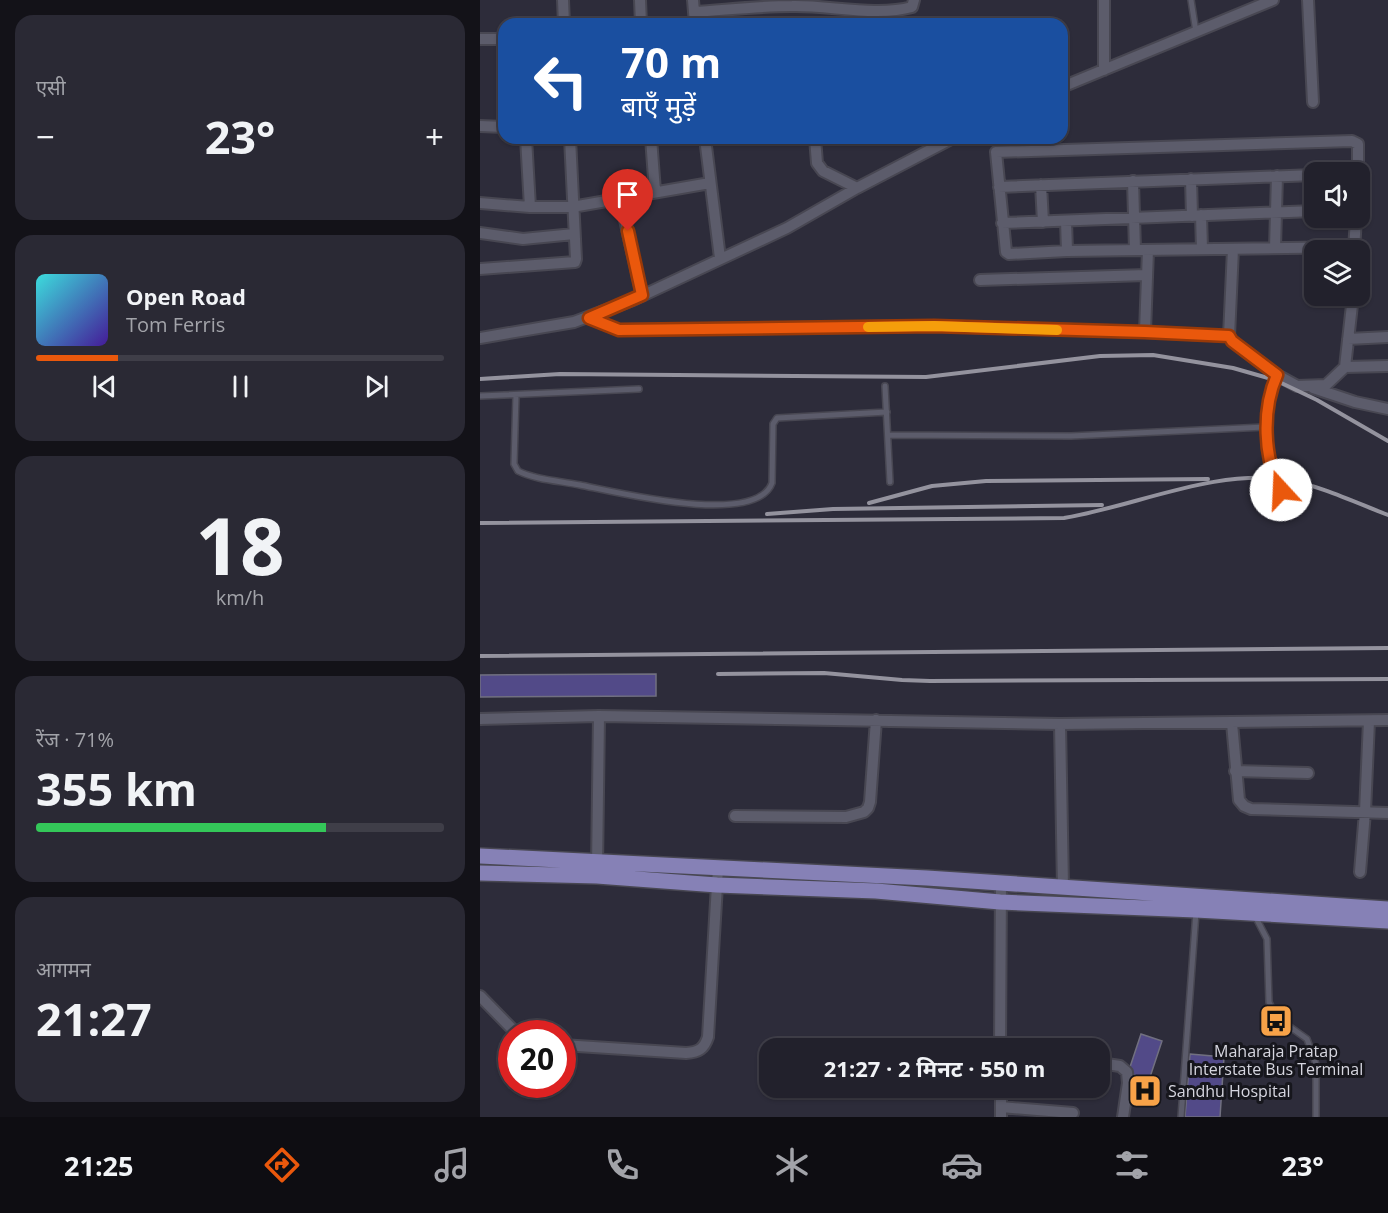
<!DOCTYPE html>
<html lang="hi">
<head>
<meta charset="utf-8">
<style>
  :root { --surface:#22212c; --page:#2a2934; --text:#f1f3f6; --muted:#a2a3a9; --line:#3f3e48; --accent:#ea580c }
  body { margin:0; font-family:"Open Sans","Noto Sans Devanagari",sans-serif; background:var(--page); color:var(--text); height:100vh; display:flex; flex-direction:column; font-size:22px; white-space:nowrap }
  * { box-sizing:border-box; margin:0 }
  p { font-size:20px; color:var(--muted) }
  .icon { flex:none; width:33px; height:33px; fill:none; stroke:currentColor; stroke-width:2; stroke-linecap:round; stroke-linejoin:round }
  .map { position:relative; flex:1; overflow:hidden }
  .panel { display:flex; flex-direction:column; gap:15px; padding:15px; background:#131218; width:480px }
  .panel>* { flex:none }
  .banner { position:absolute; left:18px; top:18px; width:570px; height:126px; border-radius:18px; box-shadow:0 2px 4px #0004,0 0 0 2px var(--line); background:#1a4fa0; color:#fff; overflow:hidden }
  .fabs { position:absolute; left:824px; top:162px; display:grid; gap:12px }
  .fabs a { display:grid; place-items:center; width:66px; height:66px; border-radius:12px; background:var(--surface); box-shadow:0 2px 4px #0004,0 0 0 2px var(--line); font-size:30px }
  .speed { position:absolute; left:18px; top:1020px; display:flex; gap:12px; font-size:30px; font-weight:700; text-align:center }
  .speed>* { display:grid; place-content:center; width:78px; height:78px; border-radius:50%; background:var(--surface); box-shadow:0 2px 4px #0004,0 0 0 2px var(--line); line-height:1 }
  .speed .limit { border:9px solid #d22; background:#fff; color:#111 }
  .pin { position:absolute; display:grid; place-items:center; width:51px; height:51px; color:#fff; margin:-62px -26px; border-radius:50% 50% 50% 0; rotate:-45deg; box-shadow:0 0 6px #0007 }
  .pin .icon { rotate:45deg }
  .me { position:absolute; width:66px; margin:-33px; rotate:340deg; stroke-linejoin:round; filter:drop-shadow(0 0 4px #0008) }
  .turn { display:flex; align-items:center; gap:21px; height:126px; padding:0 24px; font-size:27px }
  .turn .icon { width:78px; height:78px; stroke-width:2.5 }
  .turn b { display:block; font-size:42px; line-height:51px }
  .big { font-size:45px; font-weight:700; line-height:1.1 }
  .panel .widget { flex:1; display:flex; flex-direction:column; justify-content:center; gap:9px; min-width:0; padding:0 21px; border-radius:18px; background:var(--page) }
  .panel .dial { align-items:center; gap:0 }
  .dial b { font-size:78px; line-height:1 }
  .song { display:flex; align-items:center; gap:18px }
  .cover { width:72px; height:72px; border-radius:9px; background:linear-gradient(135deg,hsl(180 70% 55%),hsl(260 70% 35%)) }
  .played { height:6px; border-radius:3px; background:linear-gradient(90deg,var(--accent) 20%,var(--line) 20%) }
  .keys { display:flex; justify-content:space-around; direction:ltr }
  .heat { display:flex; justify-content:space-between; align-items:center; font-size:33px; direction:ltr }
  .charge { height:9px; border-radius:4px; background:linear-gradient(90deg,#34c759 71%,var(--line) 0) }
  .trip { position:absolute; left:279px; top:1038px; width:351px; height:60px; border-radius:18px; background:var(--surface); box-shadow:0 2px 4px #0004,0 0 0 2px var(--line); font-weight:700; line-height:60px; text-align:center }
  .menu { display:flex; height:96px; justify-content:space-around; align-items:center; background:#0e0d12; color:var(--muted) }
  .menu .icon { width:42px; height:42px }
  .menu .active { color:var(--accent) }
  .menu b { font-size:27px; color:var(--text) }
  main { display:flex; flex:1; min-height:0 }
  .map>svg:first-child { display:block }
  .building { fill:#524a88; stroke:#717080; stroke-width:1.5 }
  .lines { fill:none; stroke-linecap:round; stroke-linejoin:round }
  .service-casing { stroke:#484752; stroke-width:8 }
  .minor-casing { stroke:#484752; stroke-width:14 }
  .primary-casing { stroke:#484752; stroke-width:18 }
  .service { stroke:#5c5c6b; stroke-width:5 }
  .minor { stroke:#5c5c6b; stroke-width:10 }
  .primary { stroke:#8681b6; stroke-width:15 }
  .rail { stroke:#94939e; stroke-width:4 }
  .route-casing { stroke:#983908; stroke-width:15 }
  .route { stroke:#ea580c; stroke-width:10 }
  .slow { stroke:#f59e0b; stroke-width:10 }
  .labels { text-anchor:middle; stroke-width:6; stroke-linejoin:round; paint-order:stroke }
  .poi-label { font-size:16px; fill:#d6d6df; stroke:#16161c }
</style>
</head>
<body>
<main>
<section class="panel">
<div class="widget"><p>एसी</p>
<div class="heat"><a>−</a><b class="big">23°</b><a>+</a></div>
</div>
<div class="widget">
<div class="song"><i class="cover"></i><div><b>Open Road</b><p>Tom Ferris</p></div></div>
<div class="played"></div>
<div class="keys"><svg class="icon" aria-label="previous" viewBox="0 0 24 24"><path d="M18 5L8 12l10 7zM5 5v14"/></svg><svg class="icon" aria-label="pause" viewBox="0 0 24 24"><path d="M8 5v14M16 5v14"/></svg><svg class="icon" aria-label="next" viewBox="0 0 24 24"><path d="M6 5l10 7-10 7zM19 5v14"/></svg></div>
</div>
<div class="widget dial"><b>18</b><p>km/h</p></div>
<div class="widget"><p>रेंज · 71%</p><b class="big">355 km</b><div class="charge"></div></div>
<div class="widget"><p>आगमन</p><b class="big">21:27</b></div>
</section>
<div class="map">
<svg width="908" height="1117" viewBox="0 0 908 1117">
  <rect width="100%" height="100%" fill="#2d2c3a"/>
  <path class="building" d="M176,674V696L0,697V675Z
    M661,1034L682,1041L669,1080L648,1073Z
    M710,1054L744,1057L740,1117H705Z
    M656,1078L676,1087L670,1101L650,1092Z"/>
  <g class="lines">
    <defs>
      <path id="service" d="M711,0L716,32
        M511,24H512
        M797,375L785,427L794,478L807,502
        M405,386L410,482
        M36,395L34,464L38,471C56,480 81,481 100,485C136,492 276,527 292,483L293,424L297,418L407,412
        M0,396L159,389
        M408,435L591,436L785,427
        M775,916L787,939L789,1002L796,1017L827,1039L836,1064V1116
        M701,1117L716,912"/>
      <path id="minor" d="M83,0L84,24
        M160,0L161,24
        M213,0L215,24
        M624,0V70
        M828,0L833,102
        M214,12C246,10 279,6 312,6C349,5 396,17 432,7L434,0
        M0,39H24
        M582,87L793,0
        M0,126L24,127
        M46,138L50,207
        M171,138L175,191
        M225,138L240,258
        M335,138L337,163L343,171L377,188
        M711,179L712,216
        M653,181L655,250
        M561,185L563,222
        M519,187L834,175
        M140,198L162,295
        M0,203L50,207H92L230,183
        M721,215L722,249
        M586,221L587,251
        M522,223L834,211
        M0,233L43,239L94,234
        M874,247L587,251L529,254L526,252L516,152L872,141L878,144V172
        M795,248L797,176
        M753,249L749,336L752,341L797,375L817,386L846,385L865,367
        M668,250L665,332L749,336
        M874,250L876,218
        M0,269L95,262L96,259L90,138
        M500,280L667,275
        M873,296L865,367L908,366
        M109,318L139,330L454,326L665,332
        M0,338L94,322L153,300L307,228L377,188L473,138
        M868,339L908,337
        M833,388L875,402L908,409
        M0,719L119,716L580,724L908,720
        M752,723L759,800L764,806L771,809L908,813
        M580,724L583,887
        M755,771L828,773
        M255,816L366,817L384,812L388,808L390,802L396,720
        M117,869L119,716
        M880,872L885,812L889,721
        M0,996L37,1034
        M82,1045L206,1053C219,1052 224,1049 228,1037L238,868
        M520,1048L521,883
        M620,1063L640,1066L647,1072L648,1083L643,1117
        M521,1088V1117
        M521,1107L593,1113"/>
      <path id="primary" d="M0,856L447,878L908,909
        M0,873L117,876L237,885L396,891L520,902L716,910L908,921"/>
    </defs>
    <use href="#service" class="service-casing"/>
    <use href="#minor" class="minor-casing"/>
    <use href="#primary" class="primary-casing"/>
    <use href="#service" class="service"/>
    <use href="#minor" class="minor"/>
    <use href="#primary" class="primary"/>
    <path class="rail" d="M0,379L80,374L446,377L620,356L673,355L753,368L795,380L837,400L908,441
      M389,503L452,486L506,481L728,479
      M287,514L353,509L622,505
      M0,523L584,518C656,506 736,468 808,480C838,485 879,504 908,515
      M0,656L908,648
      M238,674L344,673L422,680L450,681L908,679"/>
  </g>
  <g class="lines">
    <defs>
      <path id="route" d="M148,231L162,295L109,318L139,330L454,326L665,332L749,336L752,341L797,375C782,409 783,458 801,490"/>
    </defs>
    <use href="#route" class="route-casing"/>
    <use href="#route" class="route"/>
    <path class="slow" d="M388,327L454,326L577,330"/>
  </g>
  <defs>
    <symbol id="bus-square" viewBox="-11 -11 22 22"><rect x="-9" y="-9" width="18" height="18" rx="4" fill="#f7a248" stroke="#16161c"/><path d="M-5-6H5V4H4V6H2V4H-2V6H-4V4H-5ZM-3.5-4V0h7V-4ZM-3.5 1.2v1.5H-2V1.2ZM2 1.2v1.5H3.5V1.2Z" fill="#111"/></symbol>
    <symbol id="hospital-square" viewBox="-11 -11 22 22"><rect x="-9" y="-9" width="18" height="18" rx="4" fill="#f7a248" stroke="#16161c"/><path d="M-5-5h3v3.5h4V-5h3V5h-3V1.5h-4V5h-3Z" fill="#111"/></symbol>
  </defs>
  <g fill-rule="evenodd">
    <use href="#bus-square" x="777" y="1002" width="38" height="38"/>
    <use href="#hospital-square" x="646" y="1072" width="38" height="38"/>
  </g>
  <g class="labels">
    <g class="poi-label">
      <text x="796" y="1057">Maharaja Pratap<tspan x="796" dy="18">Interstate Bus Terminal</tspan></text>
      <text x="688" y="1097" text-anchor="start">Sandhu Hospital</text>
    </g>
  </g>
</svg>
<div class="fabs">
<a><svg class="icon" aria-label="sound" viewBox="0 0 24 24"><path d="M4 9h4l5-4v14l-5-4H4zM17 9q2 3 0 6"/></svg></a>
<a><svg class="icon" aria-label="layers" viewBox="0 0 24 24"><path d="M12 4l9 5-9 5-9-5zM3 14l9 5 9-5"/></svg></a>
</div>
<div class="speed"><div class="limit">20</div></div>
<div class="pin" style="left:148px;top:231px;background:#d93025"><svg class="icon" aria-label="arrive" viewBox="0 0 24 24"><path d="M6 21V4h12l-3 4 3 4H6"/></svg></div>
<svg class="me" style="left:801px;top:490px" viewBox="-20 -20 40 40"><circle r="19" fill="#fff"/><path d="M0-13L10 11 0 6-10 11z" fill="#ea580c"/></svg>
<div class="trip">21:27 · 2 मिनट · 550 m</div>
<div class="banner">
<div class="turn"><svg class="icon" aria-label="left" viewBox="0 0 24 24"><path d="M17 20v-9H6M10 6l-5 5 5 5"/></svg><div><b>70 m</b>बाएँ मुड़ें</div></div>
</div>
</div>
</main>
<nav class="menu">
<b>21:25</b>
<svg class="icon active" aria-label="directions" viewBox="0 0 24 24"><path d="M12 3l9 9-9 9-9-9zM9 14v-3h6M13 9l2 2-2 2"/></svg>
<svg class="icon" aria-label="music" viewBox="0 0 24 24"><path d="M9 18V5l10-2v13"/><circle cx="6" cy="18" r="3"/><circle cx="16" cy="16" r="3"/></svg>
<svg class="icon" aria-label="phone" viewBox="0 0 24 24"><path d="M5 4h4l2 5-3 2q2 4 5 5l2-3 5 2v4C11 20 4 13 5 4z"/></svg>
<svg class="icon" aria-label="climate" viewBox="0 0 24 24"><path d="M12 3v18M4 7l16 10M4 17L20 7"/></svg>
<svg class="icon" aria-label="car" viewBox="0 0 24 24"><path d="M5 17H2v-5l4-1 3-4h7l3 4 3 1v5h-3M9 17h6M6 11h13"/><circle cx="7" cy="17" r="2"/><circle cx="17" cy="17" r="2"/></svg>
<svg class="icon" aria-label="filters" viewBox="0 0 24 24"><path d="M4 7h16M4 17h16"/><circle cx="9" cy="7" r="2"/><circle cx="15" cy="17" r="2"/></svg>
<b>23°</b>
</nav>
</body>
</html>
